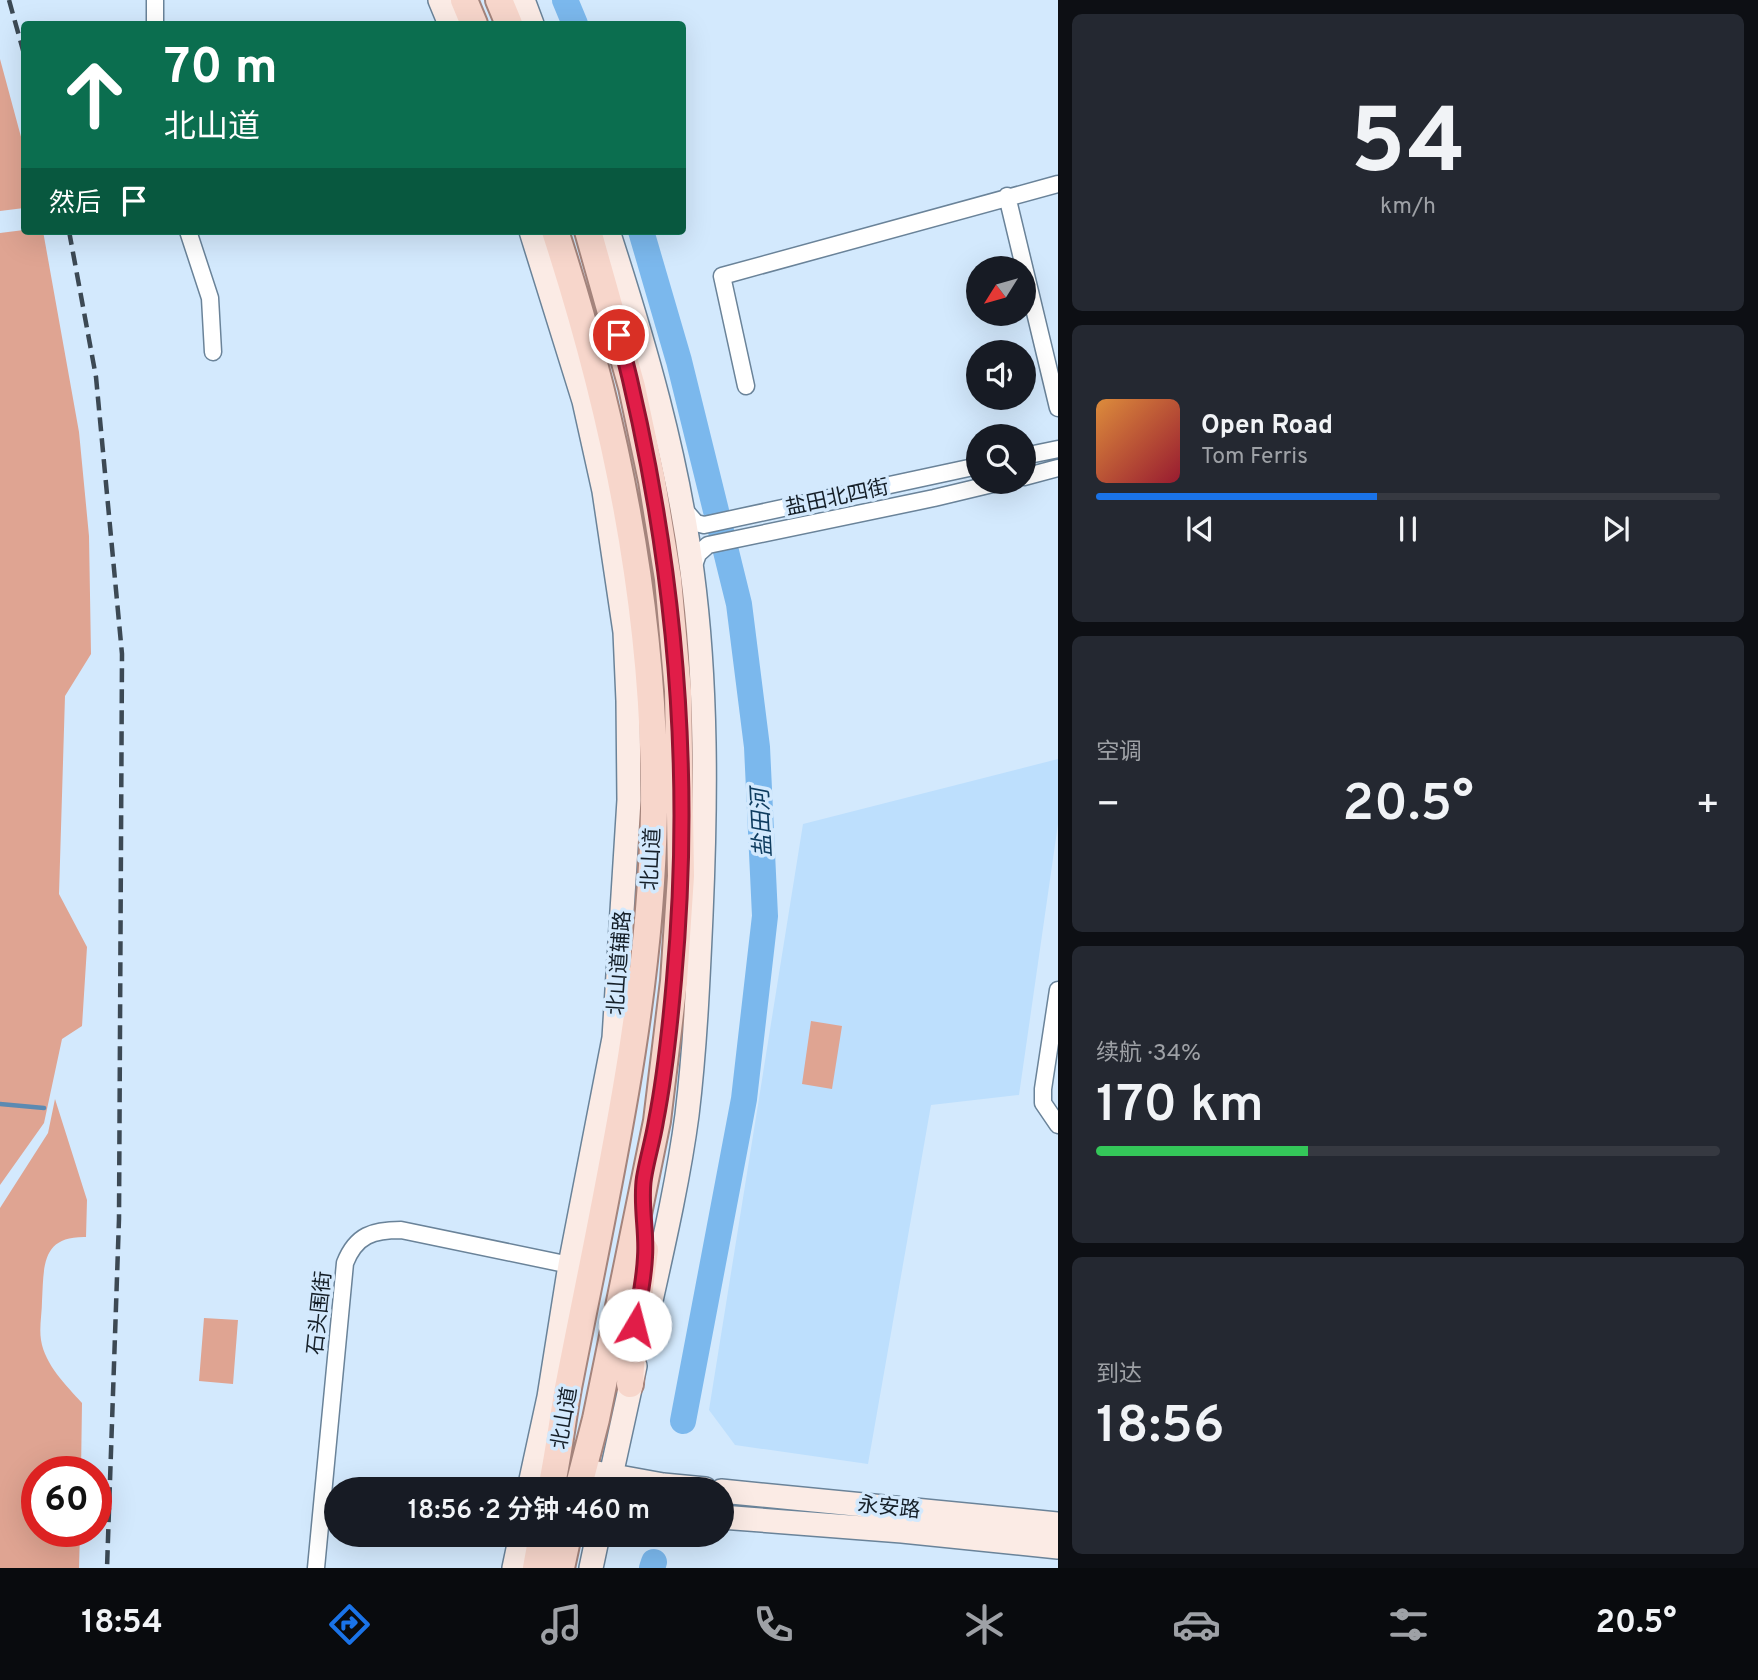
<!DOCTYPE html>
<html lang="zh">
<head>
<meta charset="utf-8">
<style>
  :root { --surface:#171b24; --page:#242831; --text:#f1f3f6; --muted:#9ea1a6; --line:#363941; --accent:#1a73e8 }
  body { margin:0; font-family:Overpass,"Noto Sans SC",sans-serif; background:var(--page); color:var(--text); height:100vh; display:flex; flex-direction:column; font-size:26px; white-space:nowrap }
  * { box-sizing:border-box; margin:0 }
  p { font-size:23px; color:var(--muted) }
  .icon { flex:none; width:38px; height:38px; fill:none; stroke:currentColor; stroke-width:2; stroke-linecap:round; stroke-linejoin:round }
  .map { position:relative; flex:1; overflow:hidden }
  .drawer { display:flex; flex-direction:column; gap:14px; padding:14px; background:#0d0f14; width:700px }
  .drawer>* { flex:none }
  .guide { position:absolute; left:21px; top:21px; width:665px; height:214px; border-radius:7px; box-shadow:0 7px 28px #0002; background:#0b6e4f; color:#fff; overflow:hidden }
  .needle { width:46px; rotate:233deg }
  .fabs { position:absolute; left:966px; top:256px; display:grid; gap:14px }
  .fabs a { display:grid; place-items:center; width:70px; height:70px; border-radius:50%; background:var(--surface); box-shadow:0 7px 28px #0002; font-size:35px }
  .speed { position:absolute; left:21px; top:1456px; display:flex; gap:14px; font-size:35px; font-weight:700; text-align:center }
  .speed>* { display:grid; place-content:center; width:91px; height:91px; border-radius:50%; background:var(--surface); box-shadow:0 7px 28px #0002; line-height:1 }
  .speed .limit { border:10px solid #d22; background:#fff; color:#111 }
  .pin { position:absolute; display:grid; place-items:center; width:60px; height:60px; color:#fff; margin:-30px; border:4px solid #fff; border-radius:50%; box-shadow:0 2px 7px #0007 }
  .me { position:absolute; width:77px; margin:-38px; rotate:8deg; stroke-linejoin:round; filter:drop-shadow(0 0 5px #0008) }
  .turn { display:flex; align-items:center; gap:24px; height:147px; padding:0 28px; font-size:32px }
  .turn .icon { width:91px; height:91px; stroke-width:2.5 }
  .turn b { display:block; font-size:49px; line-height:60px }
  .then { display:flex; align-items:center; height:66px; padding:0 28px; background:#0003; gap:14px; font-size:26px }
  .big { font-size:52px; font-weight:600; line-height:1.1 }
  .drawer .tile { flex:1; display:flex; flex-direction:column; justify-content:center; gap:10px; min-width:0; padding:0 24px; border-radius:10px; background:var(--page) }
  .drawer .dial { align-items:center; gap:0 }
  .dial b { font-size:91px; line-height:1 }
  .song { display:flex; align-items:center; gap:21px }
  .cover { width:84px; height:84px; border-radius:10px; background:linear-gradient(135deg,hsl(30 70% 55%),hsl(350 70% 35%)) }
  .played { height:7px; border-radius:4px; background:linear-gradient(90deg,var(--accent) 45%,var(--line) 45%) }
  .keys { display:flex; justify-content:space-around; direction:ltr }
  .heat { display:flex; justify-content:space-between; align-items:center; font-size:38px; direction:ltr }
  .charge { height:10px; border-radius:5px; background:linear-gradient(90deg,#34c759 34%,var(--line) 0) }
  .trip { position:absolute; left:324px; top:1477px; width:410px; height:70px; border-radius:35px; background:var(--surface); box-shadow:0 7px 28px #0002; font-weight:600; line-height:70px; text-align:center }
  .dock { display:flex; height:112px; justify-content:space-around; align-items:center; background:#090b0e; color:var(--muted) }
  .dock .icon { width:49px; height:49px }
  .dock .on { color:var(--accent) }
  .dock b { font-size:32px; color:var(--text) }
  main { display:flex; flex:1; min-height:0 }
  .map>svg:first-child { display:block }
  .built { fill:#bddffd }
  .green { fill:#dfa492 }
  .lines { fill:none; stroke-linecap:round; stroke-linejoin:round }
  .stream { stroke:#5c8ab2; stroke-width:4.5 }
  .river { stroke:#7bb8ed; stroke-width:26 }
  .street-casing { stroke:#6a8399; stroke-width:19 }
  .secondary-casing { stroke:#6a8399; stroke-width:26 }
  .primary-casing { stroke:#a4847c; stroke-width:30 }
  .street { stroke:#fff; stroke-width:16 }
  .secondary { stroke:#fbebe5; stroke-width:23 }
  .primary { stroke:#f7d6cb; stroke-width:26 }
  .rail { stroke:#3c4954; stroke-width:4.5; stroke-dasharray:14 7; stroke-linecap:butt }
  .route-casing { stroke:#92132f; stroke-width:18 }
  .route { stroke:#e11d48; stroke-width:12 }
  .labels { text-anchor:middle; stroke-width:7; stroke-linejoin:round; paint-order:stroke }
  .street-label { font-size:21px; fill:#151f28; stroke:#d3e9fd }
  .water-label { font-size:23px; font-style:italic; fill:#0e3c5f; stroke:#d3e9fd }
</style>
</head>
<body>
<main>
<div class="map">
<svg width="1058" height="1568" viewBox="0 0 1058 1568">
  <rect width="100%" height="100%" fill="#d3e9fd"/>
  <path class="built" d="M1058,759V824L1019,1095L931,1105L868,1464L735,1445L709,1410L803,824Z"/>
  <path class="green" d="M0,59L24,148V208L0,211Z
    M24,230L43,231L79,432L89,536L91,654L65,696L59,894L87,947L82,1026L62,1039L44,1123L0,1185V233Z
    M811,1021L842,1026L832,1089L802,1084Z
    M55,1099L87,1200L86,1237C41,1236 44,1266 42,1301C42,1313 39,1328 41,1340C45,1365 66,1385 82,1403L81,1472H37V1531H80L79,1568H0V1208L48,1133Z
    M204,1318L238,1320L233,1384L199,1381Z"/>
  <g class="lines">
    <path class="stream" d="M0,1104L44,1108"/>
    <path class="river" d="M565,0L575,24
      M641,231L679,361L739,604L757,747L765,916L744,1099L683,1421
      M652,1568L654,1562"/>
    <defs>
      <path id="street" d="M155,24V0
        M1007,196L1058,408
        M188,231L210,298L213,352
        M746,386L722,276L1058,184
        M1024,456L1058,449
        M1024,477L1058,468
        M682,507L696,523L704,525L978,466
        M693,568L698,554L708,545L934,498L1005,481
        M1058,990L1043,1089V1103L1058,1125
        M316,1568L345,1263C356,1235 373,1230 401,1230L570,1265"/>
      <path id="secondary" d="M440,0L450,24
        M523,0L532,24
        M608,231C644,342 677,455 692,571C707,684 706,801 701,915C698,982 695,1049 687,1115C678,1183 661,1255 646,1323
        M597,1473L663,1485L705,1489
        M529,1489L549,1397L570,1265L614,1038L629,800L628,701L625,632L604,491L584,401L531,231
        M608,1489L635,1366
        M721,1491L1058,1524
        M721,1517L902,1531L1058,1547
        M514,1568L521,1535
        M591,1568L598,1535"/>
      <path id="primary" d="M464,0L474,24
        M499,0L509,24
        M630,1384L632,1348L645,1250
        M551,1489C558,1456 562,1422 568,1388C605,1197 651,1006 654,811C656,613 616,418 555,231
        M578,1489L596,1419L657,1121L674,981L681,876L678,691L668,579L652,481L632,387L588,231
        M536,1568L542,1535
        M561,1568L568,1535"/>
    </defs>
    <use href="#street" class="street-casing"/>
    <use href="#secondary" class="secondary-casing"/>
    <use href="#primary" class="primary-casing"/>
    <use href="#street" class="street"/>
    <use href="#secondary" class="secondary"/>
    <use href="#primary" class="primary"/>
    <path class="rail" d="M9,0L24,54
      M69,231L96,377L122,654L119,1219L107,1568"/>
  </g>
  <g class="lines">
    <defs>
      <path id="route" d="M619,335C674,548 694,761 674,980C670,1026 665,1075 656,1121C653,1140 647,1159 644,1178C640,1204 647,1231 645,1257C644,1280 639,1303 635,1325"/>
    </defs>
    <use href="#route" class="route-casing"/>
    <use href="#route" class="route"/>
  </g>
  <g class="labels">
    <g class="street-label">
      <text transform="translate(837 497) rotate(-12)" y="7">盐田北四街</text>
      <text transform="translate(651 859) rotate(-87)" y="7">北山道</text>
      <text transform="translate(619 963) rotate(-86)" y="7">北山道辅路</text>
      <text transform="translate(319 1313) rotate(-84)" y="7">石头围街</text>
      <text transform="translate(564 1418) rotate(-80)" y="7">北山道</text>
      <text transform="translate(889 1507) rotate(6)" y="7">永安路</text>
    </g>
    <g class="water-label">
      <text transform="translate(761 823) rotate(-93)" y="8">盐田河</text>
    </g>
  </g>
</svg>
<div class="fabs">
<a><svg class="needle" viewBox="-14 -14 28 28"><path d="M0-13l5 13h-10z" fill="#e53935"/><path d="M0 13l5-13h-10z" fill="#9ea1a6"/></svg></a>
<a><svg class="icon" aria-label="sound" viewBox="0 0 24 24"><path d="M4 9h4l5-4v14l-5-4H4zM17 9q2 3 0 6"/></svg></a>
<a><svg class="icon" aria-label="search" viewBox="0 0 24 24"><circle cx="10" cy="10" r="6"/><path d="M15 15l6 6"/></svg></a>
</div>
<div class="speed"><div class="limit">60</div></div>
<div class="pin" style="left:619px;top:335px;background:#d93025"><svg class="icon" aria-label="arrive" viewBox="0 0 24 24"><path d="M6 21V4h12l-3 4 3 4H6"/></svg></div>
<svg class="me" style="left:635px;top:1325px" viewBox="-20 -20 40 40"><circle r="19" fill="#fff"/><path d="M0-13L10 11 0 6-10 11z" fill="#e11d48"/></svg>
<div class="trip">18:56 · 2 分钟 · 460 m</div>
<div class="guide">
<div class="turn"><svg class="icon" aria-label="ahead" viewBox="0 0 24 24"><path d="M12 20V5M6 11l6-6 6 6"/></svg><div><b>70 m</b>北山道</div></div>
<div class="then">然后<svg class="icon" aria-label="arrive" viewBox="0 0 24 24"><path d="M6 21V4h12l-3 4 3 4H6"/></svg></div>
</div>
</div>
<section class="drawer">
<div class="tile dial"><b>54</b><p>km/h</p></div>
<div class="tile">
<div class="song"><i class="cover"></i><div><b>Open Road</b><p>Tom Ferris</p></div></div>
<div class="played"></div>
<div class="keys"><svg class="icon" aria-label="previous" viewBox="0 0 24 24"><path d="M18 5L8 12l10 7zM5 5v14"/></svg><svg class="icon" aria-label="pause" viewBox="0 0 24 24"><path d="M8 5v14M16 5v14"/></svg><svg class="icon" aria-label="next" viewBox="0 0 24 24"><path d="M6 5l10 7-10 7zM19 5v14"/></svg></div>
</div>
<div class="tile"><p>空调</p>
<div class="heat"><a>−</a><b class="big">20.5°</b><a>+</a></div>
</div>
<div class="tile"><p>续航 · 34%</p><b class="big">170 km</b><div class="charge"></div></div>
<div class="tile"><p>到达</p><b class="big">18:56</b></div>
</section>
</main>
<nav class="dock">
<b>18:54</b>
<svg class="icon on" aria-label="directions" viewBox="0 0 24 24"><path d="M12 3l9 9-9 9-9-9zM9 14v-3h6M13 9l2 2-2 2"/></svg>
<svg class="icon" aria-label="music" viewBox="0 0 24 24"><path d="M9 18V5l10-2v13"/><circle cx="6" cy="18" r="3"/><circle cx="16" cy="16" r="3"/></svg>
<svg class="icon" aria-label="phone" viewBox="0 0 24 24"><path d="M5 4h4l2 5-3 2q2 4 5 5l2-3 5 2v4C11 20 4 13 5 4z"/></svg>
<svg class="icon" aria-label="climate" viewBox="0 0 24 24"><path d="M12 3v18M4 7l16 10M4 17L20 7"/></svg>
<svg class="icon" aria-label="car" viewBox="0 0 24 24"><path d="M5 17H2v-5l4-1 3-4h7l3 4 3 1v5h-3M9 17h6M6 11h13"/><circle cx="7" cy="17" r="2"/><circle cx="17" cy="17" r="2"/></svg>
<svg class="icon" aria-label="filters" viewBox="0 0 24 24"><path d="M4 7h16M4 17h16"/><circle cx="9" cy="7" r="2"/><circle cx="15" cy="17" r="2"/></svg>
<b>20.5°</b>
</nav>
</body>
</html>
